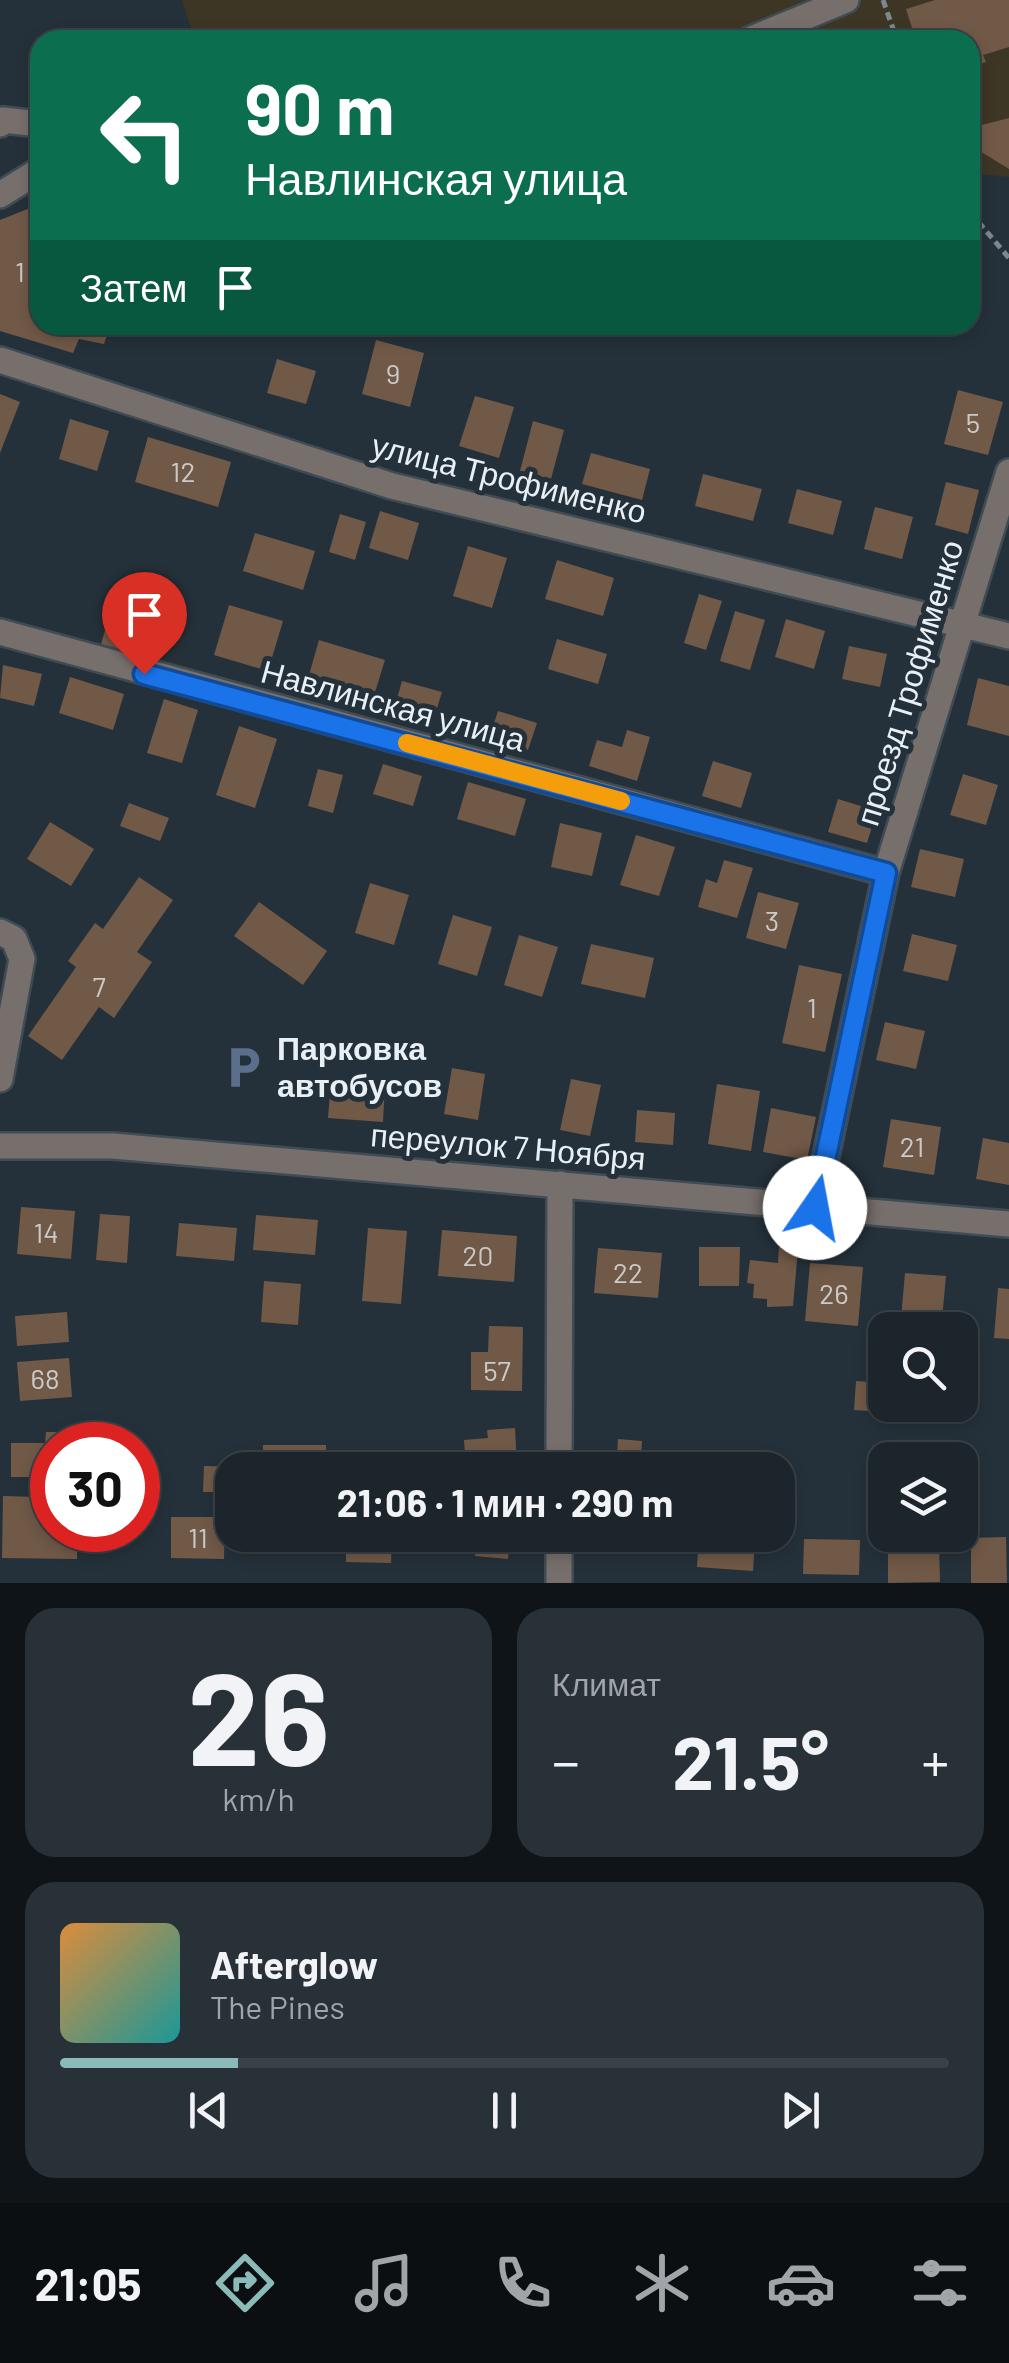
<!DOCTYPE html>
<html lang="ru">
<head>
<meta charset="utf-8">
<style>
  :root { --surface:#1c252c; --page:#293138; --text:#f1f3f6; --muted:#a0a5a9; --line:#3a4248; --accent:#8bbbb9 }
  body { margin:0; font-family:Barlow,sans-serif; background:var(--page); color:var(--text); height:100vh; display:flex; flex-direction:column; font-size:38px; white-space:nowrap }
  * { box-sizing:border-box; margin:0 }
  p { font-size:32px; color:var(--muted) }
  .icon { flex:none; width:55px; height:55px; fill:none; stroke:currentColor; stroke-width:2; stroke-linecap:round; stroke-linejoin:round }
  .map { position:relative; height:1583px; overflow:hidden }
  .side { display:flex; flex-direction:column; gap:25px; padding:25px; background:#0f1418; flex:1 }
  .side>* { flex:none }
  .banner { position:absolute; left:30px; top:30px; width:950px; height:305px; border-radius:30px; box-shadow:0 5px 15px #0003,0 0 0 2px var(--line); background:#0b6e4f; color:#fff; overflow:hidden }
  .tools { position:absolute; left:868px; top:1312px; display:grid; gap:20px }
  .tools a { display:grid; place-items:center; width:110px; height:110px; border-radius:20px; background:var(--surface); box-shadow:0 5px 15px #0003,0 0 0 2px var(--line); font-size:50px }
  .speed { position:absolute; left:30px; top:1422px; display:flex; gap:20px; font-size:50px; font-weight:700; text-align:center }
  .speed>* { display:grid; place-content:center; width:130px; height:130px; border-radius:50%; background:var(--surface); box-shadow:0 5px 15px #0003,0 0 0 2px var(--line); line-height:1 }
  .speed .limit { border:15px solid #d22; background:#fff; color:#111 }
  .pin { position:absolute; display:grid; place-items:center; width:85px; height:85px; color:#fff; margin:-102px -42px; border-radius:50% 50% 50% 0; rotate:-45deg; box-shadow:0 0 10px #0007 }
  .pin .icon { rotate:45deg }
  .me { position:absolute; width:110px; margin:-55px; rotate:12deg; stroke-linejoin:round; filter:drop-shadow(0 0 8px #0008) }
  .turn { display:flex; align-items:center; gap:35px; height:210px; padding:0 50px; font-size:45px }
  .turn .icon { width:130px; height:130px; stroke-width:2.5 }
  .turn b { display:block; font-size:70px; line-height:85px }
  .then { display:flex; align-items:center; height:95px; padding:0 50px; background:#0003; gap:20px; font-size:38px }
  .big { font-size:75px; font-weight:700; line-height:1.1 }
  .side .tile { flex:1; display:flex; flex-direction:column; justify-content:center; gap:15px; min-width:0; padding:0 35px; border-radius:30px; background:var(--page) }
  .side .dial { align-items:center; gap:0 }
  .dial b { font-size:130px; line-height:1 }
  .song { display:flex; align-items:center; gap:30px }
  .cover { width:120px; height:120px; border-radius:15px; background:linear-gradient(135deg,hsl(30 70% 55%),hsl(180 70% 35%)) }
  .played { height:10px; border-radius:5px; background:linear-gradient(90deg,var(--accent) 20%,var(--line) 20%) }
  .keys { display:flex; justify-content:space-around; direction:ltr }
  .heat { display:flex; justify-content:space-between; align-items:center; font-size:55px; direction:ltr }
  .side .tiles { flex:1; display:grid; gap:25px; grid-template-columns:1fr 1fr }
  .tile:last-child { grid-column:span 2 }
  .trip { position:absolute; left:215px; top:1452px; width:580px; height:100px; border-radius:30px; background:var(--surface); box-shadow:0 5px 15px #0003,0 0 0 2px var(--line); font-weight:700; line-height:100px; text-align:center }
  .tab-bar { display:flex; height:160px; justify-content:space-around; align-items:center; background:#0b0f12; color:var(--muted) }
  .tab-bar .icon { width:70px; height:70px }
  .tab-bar .on { color:var(--accent) }
  .tab-bar b { font-size:45px; color:var(--text) }
  .map>svg:first-child { display:block }
  .education { fill:#3e3625 }
  .building { fill:#715947 }
  .lines { fill:none; stroke-linecap:round; stroke-linejoin:round }
  .minor-casing { stroke:#404c54; stroke-width:30 }
  .path { stroke:#7d878e; stroke-width:5; stroke-dasharray:8 5; stroke-linecap:butt }
  .minor { stroke:#776f6c; stroke-width:25 }
  .route-casing { stroke:#114b97; stroke-width:25 }
  .route { stroke:#1a73e8; stroke-width:18 }
  .slow { stroke:#f59e0b; stroke-width:18 }
  .labels { text-anchor:middle; stroke-width:10; stroke-linejoin:round; paint-order:stroke }
  .number-label { font-size:28px; fill:#cacaca }
  .street-label { font-size:32px; fill:#e8f0f6; stroke:#25313a }
  .poi-label { font-size:32px; font-weight:bold; fill:#e8f0f6; stroke:#25313a; text-anchor:start }
</style>
</head>
<body>
<div class="map">
<svg width="1009" height="1583" viewBox="0 0 1009 1583">
  <rect width="100%" height="100%" fill="#25313a"/>
  <path class="education" d="M182,0H1009V177L970,173V40H195Z"/>
  <path class="building" d="M935,0H1009V47L983,55L986,62L970,67V40H916L906,9Z
    M1009,118V169L970,145V128Z
    M40,204V325H110L104,344L79,339L73,353L0,331V220Z
    M376,340L424,353L410,407L362,394Z
    M277,359L316,371L306,404L267,393Z
    M958,390L1003,402L988,455L944,444Z
    M0,394L20,402L0,453Z
    M475,396L514,407L499,458L459,446Z
    M70,419L109,431L97,471L59,459Z
    M533,421L564,430L551,479L520,471Z
    M148,437L231,462L218,507L135,482Z
    M591,453L650,469L642,500L582,484Z
    M703,474L762,489L753,521L695,506Z
    M946,482L979,490L968,534L935,525Z
    M797,489L842,501L833,535L788,523Z
    M875,507L913,517L902,559L864,549Z
    M380,511L419,523L408,560L369,548Z
    M340,514L366,522L355,560L329,552Z
    M255,533L315,551L303,590L243,571Z
    M468,546L507,558L492,608L453,596Z
    M557,560L614,578L603,616L545,599Z
    M116,593L155,605L140,655L101,644Z
    M699,594L722,601L706,650L684,643Z
    M229,605L283,621L268,671L214,655Z
    M735,611L765,620L750,670L720,661Z
    M786,619L825,631L814,669L775,657Z
    M557,639L607,654L598,684L548,669Z
    M319,640L385,660L372,702L307,682Z
    M849,646L887,654L880,687L842,679Z
    M3,665L42,674L34,706L0,698Z
    M70,677L124,694L113,730L59,713Z
    M978,678L1009,686V736L967,725Z
    M402,681L442,692L433,721L394,709Z
    M164,699L198,710L182,763L147,753Z
    M498,711L537,723L528,750L489,738Z
    M239,726L277,739L255,808L216,795Z
    M627,730L650,737L637,781L589,766L597,740L622,747Z
    M713,761L752,773L741,808L702,796Z
    M383,764L422,776L413,806L373,794Z
    M318,769L343,775L333,813L308,806Z
    M963,774L998,785L986,825L950,815Z
    M468,782L526,799L515,836L457,819Z
    M838,799L877,811L867,843L828,832Z
    M129,803L169,818L160,841L120,826Z
    M50,822L94,849L71,886L27,859Z
    M560,823L602,833L592,876L551,867Z
    M636,835L675,847L659,896L620,885Z
    M920,849L964,859L955,897L911,887Z
    M724,860L753,868L737,918L698,907L706,879L717,883Z
    M139,877L173,900L137,952L152,962L114,1018L99,1007L62,1060L28,1036L76,967L68,961L95,923L103,929Z
    M370,883L409,895L394,945L355,933Z
    M758,892L799,903L786,949L746,938Z
    M259,902L327,951L303,985L234,936Z
    M453,915L492,927L477,976L438,964Z
    M912,934L957,945L948,981L903,971Z
    M519,935L558,947L542,997L504,985Z
    M591,944L654,958L645,998L581,984Z
    M799,965L842,974L825,1052L782,1043Z
    M885,1022L925,1031L916,1069L876,1060Z
    M452,1068L485,1074L478,1120L444,1114Z
    M571,1079L601,1085L590,1136L560,1130Z
    M331,1080L385,1084L383,1122L328,1118Z
    M717,1084L760,1091L751,1151L708,1144Z
    M771,1108L816,1117L807,1160L763,1152Z
    M637,1110L675,1113L673,1145L635,1142Z
    M891,1119L941,1127L934,1175L883,1167Z
    M983,1138L1009,1143V1185L976,1179Z
    M21,1207L75,1211L71,1259L17,1254Z
    M100,1214L130,1216L127,1263L96,1260Z
    M256,1215L318,1220L315,1255L253,1250Z
    M179,1223L237,1228L234,1261L176,1256Z
    M368,1228L407,1231L401,1304L362,1301Z
    M442,1230L517,1236L514,1282L438,1276Z
    M699,1247H740L739,1286H699Z
    M779,1247L798,1249L793,1306L767,1307V1299L753,1298L754,1284L747,1283L750,1260L778,1263Z
    M598,1248L662,1253L658,1298L594,1293Z
    M810,1263L863,1267L858,1326L805,1321Z
    M905,1273L946,1276L941,1330H900Z
    M264,1281L301,1284L298,1325L261,1322Z
    M998,1288L1009,1289V1339L994,1338Z
    M67,1312L69,1342L17,1346L15,1316Z
    M489,1326L523,1327L522,1391L471,1390V1352H488Z
    M69,1358L72,1397L20,1401L17,1362Z
    M856,1381L885,1383L883,1412L854,1410Z
    M515,1428L517,1467L466,1469L464,1440L488,1438L487,1430Z
    M46,1432H83V1445H52V1477H11V1443H45Z
    M618,1439L642,1441L640,1470H616Z
    M263,1445H326V1470H263Z
    M204,1466L245,1467V1470H232V1492H203Z
    M3,1496L37,1497V1515H52V1530H77V1559L2,1558Z
    M171,1517H225L224,1559L171,1558Z
    M257,1535H282V1553H256Z
    M346,1535H392L391,1563L346,1562Z
    M477,1535H510L508,1559L475,1556Z
    M699,1535L755,1539L753,1571L697,1567Z
    M1006,1537L1007,1583H971V1538Z
    M804,1539L860,1540L859,1575L803,1574Z
    M939,1543L940,1582L888,1583V1544Z"/>
  <g class="lines">
    <defs>
      <path id="minor" d="M749,40L846,0
        M0,124L3,120L40,124
        M0,195L40,170
        M0,360L392,486L1009,636
        M0,632L886,873
        M0,932L14,939L22,959L0,1079
        M0,1146H113L1009,1224
        M815,1208L886,873L1009,472
        M559,1470L560,1184
        M559,1583V1535"/>
    </defs>
    <use href="#minor" class="minor-casing"/>
    <path class="path" d="M883,0L897,40
      M970,212L1009,258"/>
    <use href="#minor" class="minor"/>
  </g>
  <g class="lines">
    <defs>
      <path id="route" d="M144,674L886,873L815,1208"/>
    </defs>
    <use href="#route" class="route-casing"/>
    <use href="#route" class="route"/>
    <path class="slow" d="M407,743L621,801"/>
  </g>
  <defs>
    <symbol id="parking-bare" viewBox="-9 -9 18 18"><path d="M-3.5-5.5H1a3.5 3.5 0 0 1 0 7H-1V5.5H-3.5ZM-1-3.4V-.6H.8a1.4 1.4 0 0 0 0-2.8Z" fill="#5c6f8a" stroke="#25313a" stroke-width="2.5" paint-order="stroke"/></symbol>
  </defs>
  <g fill-rule="evenodd">
    <use href="#parking-bare" x="212" y="1036" width="63" height="63"/>
  </g>
  <g class="labels">
    <g class="number-label">
      <text x="20" y="282">1</text>
      <text x="393" y="384">9</text>
      <text x="973" y="433">5</text>
      <text x="183" y="482">12</text>
      <text x="772" y="931">3</text>
      <text x="99" y="997">7</text>
      <text x="812" y="1018">1</text>
      <text x="912" y="1157">21</text>
      <text x="46" y="1243">14</text>
      <text x="478" y="1266">20</text>
      <text x="628" y="1283">22</text>
      <text x="834" y="1304">26</text>
      <text x="497" y="1381">57</text>
      <text x="45" y="1389">68</text>
      <text x="198" y="1548">11</text>
    </g>
    <g class="street-label">
      <text transform="translate(509 479) rotate(14)" y="11">улица Трофименко</text>
      <text transform="translate(910 683) rotate(-73)" y="11">проезд Трофименко</text>
      <text transform="translate(393 706) rotate(15)" y="11">Навлинская улица</text>
      <text transform="translate(508 1147) rotate(5)" y="11">переулок 7 Ноября</text>
    </g>
    <g class="poi-label">
      <text x="277" y="1060">Парковка<tspan x="277" dy="37">автобусов</tspan></text>
    </g>
  </g>
</svg>
<div class="tools">
<a><svg class="icon" aria-label="search" viewBox="0 0 24 24"><circle cx="10" cy="10" r="6"/><path d="M15 15l6 6"/></svg></a>
<a><svg class="icon" aria-label="layers" viewBox="0 0 24 24"><path d="M12 4l9 5-9 5-9-5zM3 14l9 5 9-5"/></svg></a>
</div>
<div class="speed"><div class="limit">30</div></div>
<div class="pin" style="left:144px;top:674px;background:#d93025"><svg class="icon" aria-label="arrive" viewBox="0 0 24 24"><path d="M6 21V4h12l-3 4 3 4H6"/></svg></div>
<svg class="me" style="left:815px;top:1208px" viewBox="-20 -20 40 40"><circle r="19" fill="#fff"/><path d="M0-13L10 11 0 6-10 11z" fill="#1a73e8"/></svg>
<div class="trip">21:06 · 1 мин · 290 m</div>
<div class="banner">
<div class="turn"><svg class="icon" aria-label="left" viewBox="0 0 24 24"><path d="M17 20v-9H6M10 6l-5 5 5 5"/></svg><div><b>90 m</b>Навлинская улица</div></div>
<div class="then">Затем<svg class="icon" aria-label="arrive" viewBox="0 0 24 24"><path d="M6 21V4h12l-3 4 3 4H6"/></svg></div>
</div>
</div>
<section class="side">
<div class="tiles">
<div class="tile dial"><b>26</b><p>km/h</p></div>
<div class="tile"><p>Климат</p>
<div class="heat"><a>−</a><b class="big">21.5°</b><a>+</a></div>
</div>
<div class="tile">
<div class="song"><i class="cover"></i><div><b>Afterglow</b><p>The Pines</p></div></div>
<div class="played"></div>
<div class="keys"><svg class="icon" aria-label="previous" viewBox="0 0 24 24"><path d="M18 5L8 12l10 7zM5 5v14"/></svg><svg class="icon" aria-label="pause" viewBox="0 0 24 24"><path d="M8 5v14M16 5v14"/></svg><svg class="icon" aria-label="next" viewBox="0 0 24 24"><path d="M6 5l10 7-10 7zM19 5v14"/></svg></div>
</div>
</div>
</section>
<nav class="tab-bar">
<b>21:05</b>
<svg class="icon on" aria-label="directions" viewBox="0 0 24 24"><path d="M12 3l9 9-9 9-9-9zM9 14v-3h6M13 9l2 2-2 2"/></svg>
<svg class="icon" aria-label="music" viewBox="0 0 24 24"><path d="M9 18V5l10-2v13"/><circle cx="6" cy="18" r="3"/><circle cx="16" cy="16" r="3"/></svg>
<svg class="icon" aria-label="phone" viewBox="0 0 24 24"><path d="M5 4h4l2 5-3 2q2 4 5 5l2-3 5 2v4C11 20 4 13 5 4z"/></svg>
<svg class="icon" aria-label="climate" viewBox="0 0 24 24"><path d="M12 3v18M4 7l16 10M4 17L20 7"/></svg>
<svg class="icon" aria-label="car" viewBox="0 0 24 24"><path d="M5 17H2v-5l4-1 3-4h7l3 4 3 1v5h-3M9 17h6M6 11h13"/><circle cx="7" cy="17" r="2"/><circle cx="17" cy="17" r="2"/></svg>
<svg class="icon" aria-label="filters" viewBox="0 0 24 24"><path d="M4 7h16M4 17h16"/><circle cx="9" cy="7" r="2"/><circle cx="15" cy="17" r="2"/></svg>
</nav>
</body>
</html>
